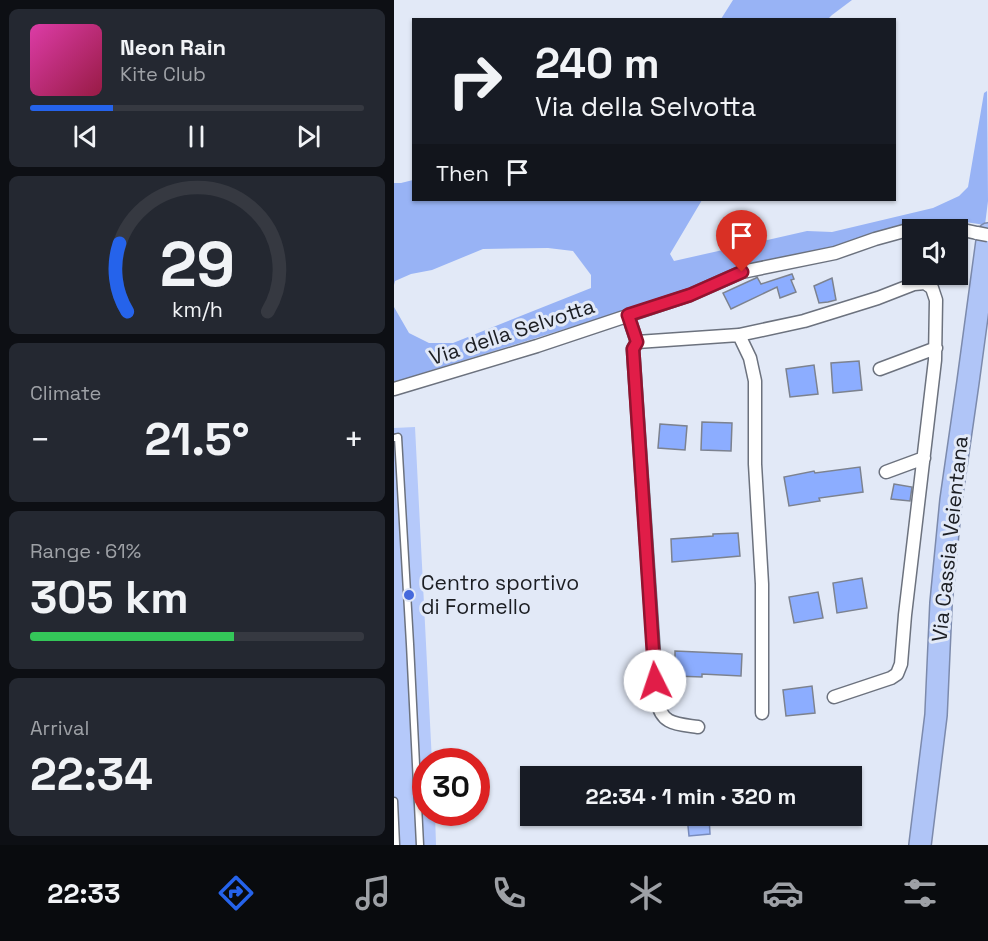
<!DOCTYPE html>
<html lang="en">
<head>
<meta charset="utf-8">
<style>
  :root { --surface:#171b24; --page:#242831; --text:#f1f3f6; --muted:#9ea1a6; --line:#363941; --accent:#2563eb }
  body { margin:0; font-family:"Space Grotesk",sans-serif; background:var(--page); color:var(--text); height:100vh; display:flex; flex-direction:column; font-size:22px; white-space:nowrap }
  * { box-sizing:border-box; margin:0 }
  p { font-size:20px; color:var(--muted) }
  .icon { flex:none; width:33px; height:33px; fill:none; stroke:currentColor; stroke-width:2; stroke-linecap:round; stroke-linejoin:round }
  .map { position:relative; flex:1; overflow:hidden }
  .sheet { display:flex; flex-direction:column; gap:9px; padding:9px; background:#0d0f14; width:394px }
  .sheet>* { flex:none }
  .top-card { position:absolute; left:18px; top:18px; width:484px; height:183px; border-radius:0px; box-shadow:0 2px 4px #0004; background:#171b24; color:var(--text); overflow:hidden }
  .tools { position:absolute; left:508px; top:219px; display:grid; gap:12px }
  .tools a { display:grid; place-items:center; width:66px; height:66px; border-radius:0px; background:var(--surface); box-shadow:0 2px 4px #0004; font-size:30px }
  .speed { position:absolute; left:18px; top:748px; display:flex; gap:12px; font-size:30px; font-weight:700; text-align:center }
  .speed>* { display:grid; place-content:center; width:78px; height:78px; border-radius:50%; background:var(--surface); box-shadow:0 2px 4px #0004; line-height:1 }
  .speed .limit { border:9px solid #d22; background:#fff; color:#111 }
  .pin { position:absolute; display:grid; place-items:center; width:51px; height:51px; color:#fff; margin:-62px -26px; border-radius:50% 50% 50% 0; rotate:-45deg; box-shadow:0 0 6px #0007 }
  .pin .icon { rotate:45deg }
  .me { position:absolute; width:66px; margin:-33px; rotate:356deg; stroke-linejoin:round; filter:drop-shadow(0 0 4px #0008) }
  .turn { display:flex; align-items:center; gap:21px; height:126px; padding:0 24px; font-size:27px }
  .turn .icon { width:78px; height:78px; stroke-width:2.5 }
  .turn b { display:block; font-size:42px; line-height:51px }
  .then { display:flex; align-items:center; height:57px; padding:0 24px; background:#0003; gap:12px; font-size:22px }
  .big { font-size:45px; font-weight:700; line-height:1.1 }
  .sheet .widget { flex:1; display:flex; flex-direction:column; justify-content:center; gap:9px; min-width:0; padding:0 21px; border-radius:9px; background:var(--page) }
  .sheet .dial { align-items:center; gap:0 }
  .dial svg { height:156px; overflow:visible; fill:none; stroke:var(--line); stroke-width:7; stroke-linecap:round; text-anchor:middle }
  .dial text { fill:var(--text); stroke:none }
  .song { display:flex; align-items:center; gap:18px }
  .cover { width:72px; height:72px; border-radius:9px; background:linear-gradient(135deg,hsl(320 70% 55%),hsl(340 70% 35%)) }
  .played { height:6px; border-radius:3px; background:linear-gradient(90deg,var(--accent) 25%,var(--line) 25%) }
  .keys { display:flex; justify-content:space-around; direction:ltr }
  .heat { display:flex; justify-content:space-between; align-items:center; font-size:33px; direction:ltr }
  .charge { height:9px; border-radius:4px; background:linear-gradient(90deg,#34c759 61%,var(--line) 0) }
  .trip { position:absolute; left:126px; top:766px; width:342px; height:60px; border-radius:0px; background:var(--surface); box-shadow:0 2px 4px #0004; font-weight:700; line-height:60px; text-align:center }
  .tabs { display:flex; height:96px; justify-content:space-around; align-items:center; background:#090b0e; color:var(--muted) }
  .tabs .icon { width:42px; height:42px }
  .tabs .active { color:var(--accent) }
  .tabs b { font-size:27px; color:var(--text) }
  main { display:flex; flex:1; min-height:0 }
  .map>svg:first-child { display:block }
  .green { fill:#b5c9fa }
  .forest { fill:#98b3f5 }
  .water { fill:#a1bcff; stroke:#798cbd; stroke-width:1.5 }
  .building { fill:#8cadff; stroke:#7c828f; stroke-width:1.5 }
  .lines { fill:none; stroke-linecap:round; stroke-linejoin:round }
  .lane-casing { stroke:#6c727e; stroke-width:9 }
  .street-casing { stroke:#6c727e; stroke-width:15 }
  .highway-casing { stroke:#7c8aac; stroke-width:24 }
  .lane { stroke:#fff; stroke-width:6 }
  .street { stroke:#fff; stroke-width:12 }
  .highway { stroke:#b0c5f7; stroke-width:21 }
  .street-bridge-casing { stroke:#6c727e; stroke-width:15; stroke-linecap:butt }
  .street-bridge { stroke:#fff; stroke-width:12 }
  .route-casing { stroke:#92132f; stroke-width:15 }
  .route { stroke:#e11d48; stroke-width:10 }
  .poi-dot { fill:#4469dc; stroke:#e2e9f7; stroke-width:2 }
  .labels { text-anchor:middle; stroke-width:6; stroke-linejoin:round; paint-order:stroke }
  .street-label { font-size:21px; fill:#1b1d22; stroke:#e2e9f7 }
  .poi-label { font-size:21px; fill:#1b1d22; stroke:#e2e9f7; text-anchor:start }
</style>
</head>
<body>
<main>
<section class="sheet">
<div class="widget">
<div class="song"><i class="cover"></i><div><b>Neon Rain</b><p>Kite Club</p></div></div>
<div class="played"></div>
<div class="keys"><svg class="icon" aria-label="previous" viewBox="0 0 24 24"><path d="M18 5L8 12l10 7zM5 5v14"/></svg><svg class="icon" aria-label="pause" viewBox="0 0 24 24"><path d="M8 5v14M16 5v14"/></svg><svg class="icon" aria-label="next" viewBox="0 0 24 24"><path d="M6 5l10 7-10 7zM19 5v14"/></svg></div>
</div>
<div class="widget dial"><svg viewBox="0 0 100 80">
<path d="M14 69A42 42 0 1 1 86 69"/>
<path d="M14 69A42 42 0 0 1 10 34" stroke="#2563eb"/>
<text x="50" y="56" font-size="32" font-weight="700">29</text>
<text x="50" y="72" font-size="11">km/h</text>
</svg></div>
<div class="widget"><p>Climate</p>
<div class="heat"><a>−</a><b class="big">21.5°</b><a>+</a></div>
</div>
<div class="widget"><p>Range · 61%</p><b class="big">305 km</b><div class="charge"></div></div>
<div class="widget"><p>Arrival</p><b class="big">22:34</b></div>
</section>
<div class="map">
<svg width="594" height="845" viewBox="0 0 594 845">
  <rect width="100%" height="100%" fill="#e2e9f7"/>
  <path class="green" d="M21,427L38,762H32V813H41L42,845H0V428Z"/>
  <path class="forest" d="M339,0H458L438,15L434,19H327Z
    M593,91L594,201L591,225L565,221L519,224L485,231L444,249L294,289L271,298L0,382V307L15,333L35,343H59L197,288V275L179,251L154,248L89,249L38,270L17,274L1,281L0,285V183H7L19,180L20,200H308L276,254L280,261L413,231L438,232L539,208L565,196L574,187L590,93Z"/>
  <path class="water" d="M293,816H315L316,834L295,836Z"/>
  <path class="building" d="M398,274L400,279L397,280L402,292L386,298L383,287L337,309L329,293L362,278L363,277L367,284Z
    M438,278L442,300L434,302L425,303L420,286Z
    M465,361L468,390L439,393L437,363Z
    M420,365L424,394L396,397L392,369Z
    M308,422L338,423L337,451L307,450Z
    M266,424L293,426L291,450L264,448Z
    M466,467L469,492L425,498L426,501L395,506L390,477L420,471L421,473Z
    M500,484L518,487L516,501L497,499Z
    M344,533L346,556L278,562L277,539L319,536V534Z
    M468,578L473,608L443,613L439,583Z
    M424,592L429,618L400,623L395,597Z
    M281,651L348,654L347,676L308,674V677L281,676Z
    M418,686L421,713L392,716L389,690Z"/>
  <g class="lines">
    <defs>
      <path id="lane" d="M0,438L4,437L16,644L26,845
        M0,801L2,845"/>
      <path id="street" d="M234,315L243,342L239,349L263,700C267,725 283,724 304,727
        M345,335L356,358L361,381V464L368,584V713
        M243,342L345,335L410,321L484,298L520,284L531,283L538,288L542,300L541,360L511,615L507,664L503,674L497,678L440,697
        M486,369L542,348
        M0,389L143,346L296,295L348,272L441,253L481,239L521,228H560L583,233
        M492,472L530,458"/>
      <path id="highway" d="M526,845L542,715L547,603L557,500L574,382L594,234"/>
    </defs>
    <use href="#lane" class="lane-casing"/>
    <use href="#street" class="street-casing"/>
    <use href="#highway" class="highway-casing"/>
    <use href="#lane" class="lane"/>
    <use href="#street" class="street"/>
    <use href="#highway" class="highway"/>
    <defs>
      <path id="street-bridge" d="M583,233L594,235"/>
    </defs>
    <use href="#street-bridge" class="street-bridge-casing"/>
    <use href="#street-bridge" class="street-bridge"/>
  </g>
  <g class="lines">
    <defs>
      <path id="route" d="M261,681L239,349L243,342L234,315L296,295L348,272"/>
    </defs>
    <use href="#route" class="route-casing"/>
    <use href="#route" class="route"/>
  </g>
  <circle class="poi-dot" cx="15" cy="595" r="6"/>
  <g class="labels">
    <g class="street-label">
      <text transform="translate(118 332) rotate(-18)" y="7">Via della Selvotta</text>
      <text transform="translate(556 539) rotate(-84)" y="7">Via Cassia Veientana</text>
    </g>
    <g class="poi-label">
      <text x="27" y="590">Centro sportivo<tspan x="27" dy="24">di Formello</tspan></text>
    </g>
  </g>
</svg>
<div class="tools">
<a><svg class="icon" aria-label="sound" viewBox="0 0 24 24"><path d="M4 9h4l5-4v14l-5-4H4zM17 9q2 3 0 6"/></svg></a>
</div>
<div class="speed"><div class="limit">30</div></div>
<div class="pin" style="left:348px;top:272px;background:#d93025"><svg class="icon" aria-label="arrive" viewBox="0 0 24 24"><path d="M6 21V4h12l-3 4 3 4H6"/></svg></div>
<svg class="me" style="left:261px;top:681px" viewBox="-20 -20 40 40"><circle r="19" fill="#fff"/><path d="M0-13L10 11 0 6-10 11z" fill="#e11d48"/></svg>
<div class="trip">22:34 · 1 min · 320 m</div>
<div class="top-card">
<div class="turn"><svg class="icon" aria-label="right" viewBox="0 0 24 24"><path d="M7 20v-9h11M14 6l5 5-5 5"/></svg><div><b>240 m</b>Via della Selvotta</div></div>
<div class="then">Then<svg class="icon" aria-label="arrive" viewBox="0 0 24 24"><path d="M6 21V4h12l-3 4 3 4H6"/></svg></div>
</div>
</div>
</main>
<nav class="tabs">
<b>22:33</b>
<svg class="icon active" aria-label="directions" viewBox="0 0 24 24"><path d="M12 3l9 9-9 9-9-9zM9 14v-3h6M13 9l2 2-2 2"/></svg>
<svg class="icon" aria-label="music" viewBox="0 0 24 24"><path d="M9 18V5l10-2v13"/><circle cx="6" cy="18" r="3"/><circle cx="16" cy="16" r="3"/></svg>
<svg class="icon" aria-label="phone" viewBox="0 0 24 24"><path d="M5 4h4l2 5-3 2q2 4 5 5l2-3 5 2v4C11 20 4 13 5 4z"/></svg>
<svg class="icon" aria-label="climate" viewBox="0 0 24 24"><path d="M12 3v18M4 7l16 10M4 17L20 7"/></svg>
<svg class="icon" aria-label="car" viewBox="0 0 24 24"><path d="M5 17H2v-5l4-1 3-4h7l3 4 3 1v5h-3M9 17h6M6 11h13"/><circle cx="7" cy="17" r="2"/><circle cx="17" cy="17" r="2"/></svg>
<svg class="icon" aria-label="filters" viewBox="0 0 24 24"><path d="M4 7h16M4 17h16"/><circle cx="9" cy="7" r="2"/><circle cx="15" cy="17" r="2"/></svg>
</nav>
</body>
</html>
